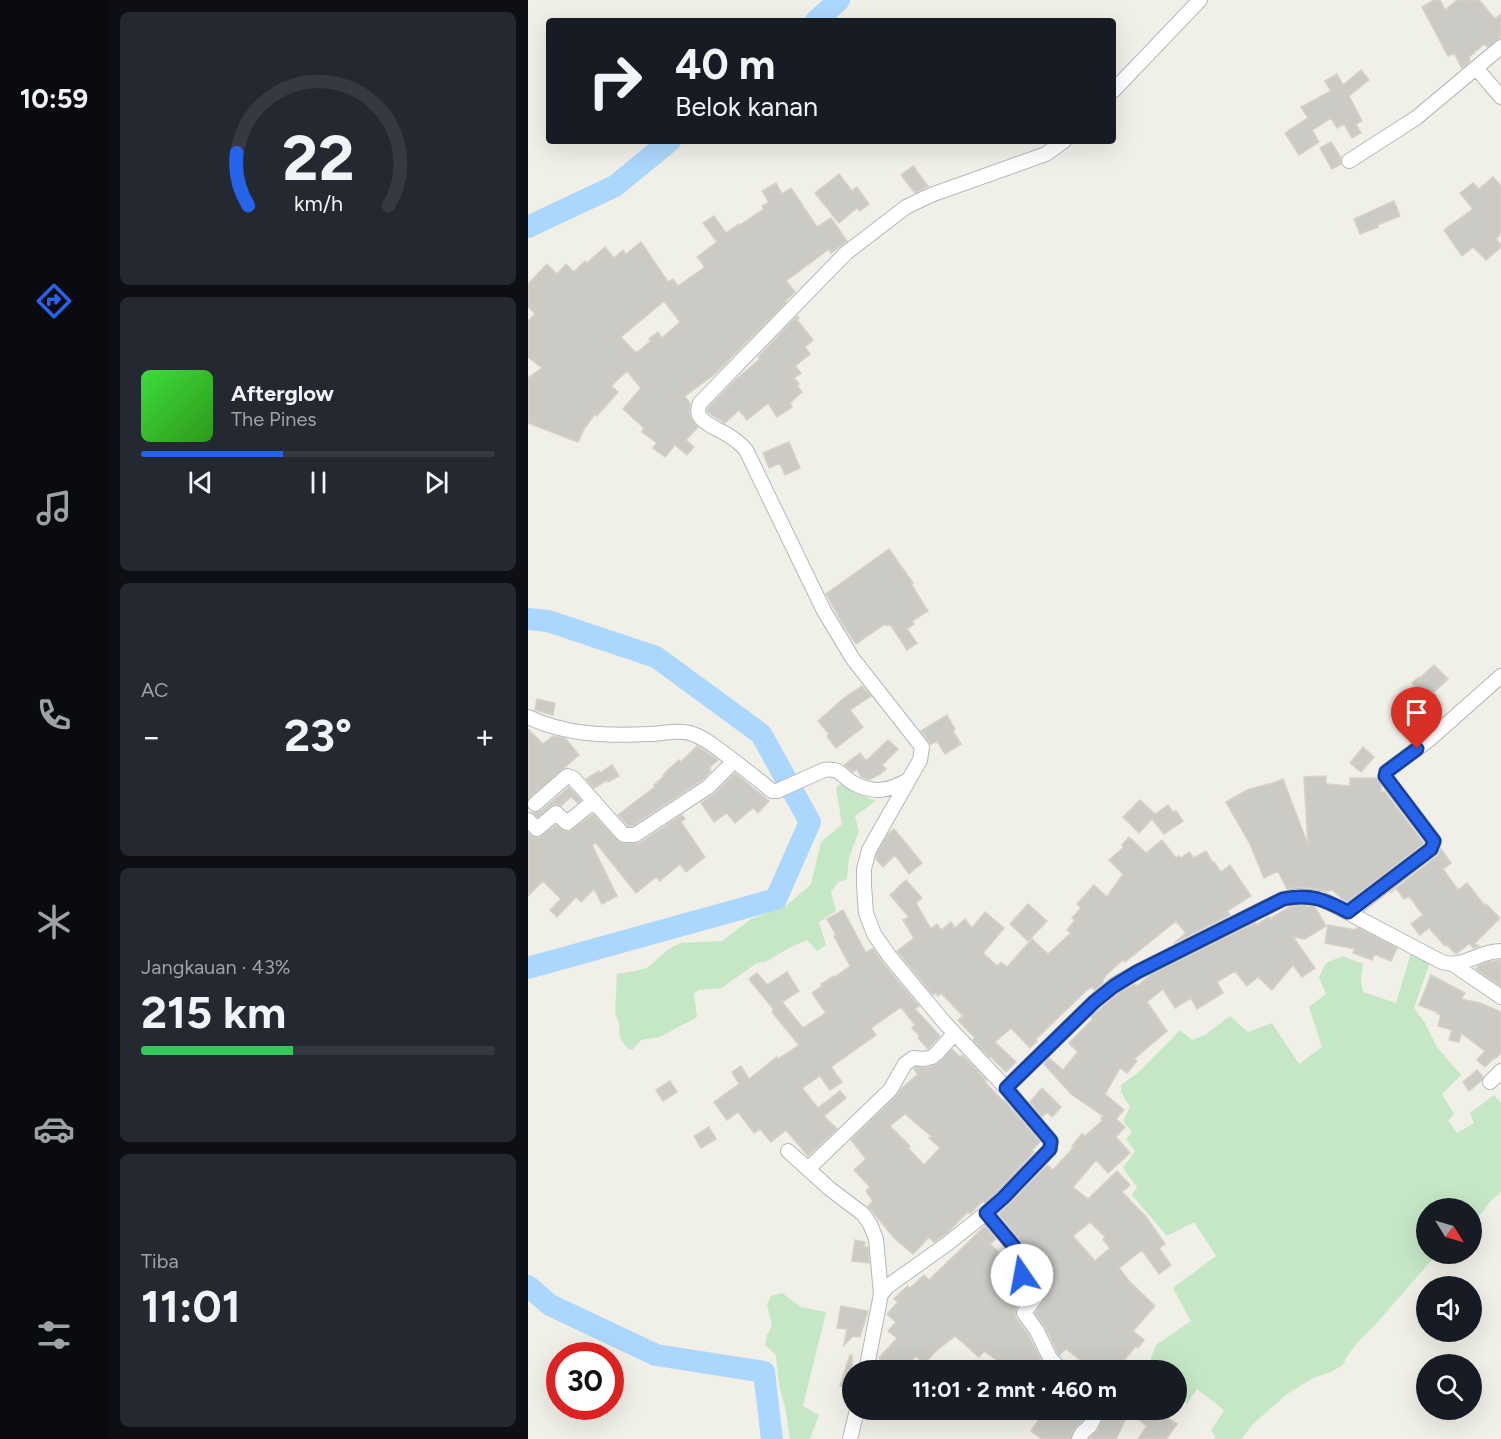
<!DOCTYPE html>
<html lang="id">
<head>
<meta charset="utf-8">
<style>
  :root { --surface:#171b24; --page:#242831; --text:#f1f3f6; --muted:#9ea1a6; --line:#363941; --accent:#2563eb }
  body { margin:0; font-family:Figtree,sans-serif; background:var(--page); color:var(--text); height:100vh; display:flex; flex-direction:column; font-size:22px; white-space:nowrap }
  * { box-sizing:border-box; margin:0 }
  p { font-size:20px; color:var(--muted) }
  .icon { flex:none; width:33px; height:33px; fill:none; stroke:currentColor; stroke-width:2; stroke-linecap:round; stroke-linejoin:round }
  .map { position:relative; flex:1; overflow:hidden }
  .details { display:flex; flex-direction:column; gap:12px; padding:12px; background:#0d0f14; width:420px }
  .details>* { flex:none }
  .hud { position:absolute; left:18px; top:18px; width:570px; height:126px; border-radius:6px; box-shadow:0 6px 24px #0002; background:#171b24; color:var(--text); overflow:hidden }
  .needle { width:39px; rotate:127deg }
  .tools { position:absolute; left:888px; top:1198px; display:grid; gap:12px }
  .tools a { display:grid; place-items:center; width:66px; height:66px; border-radius:50%; background:var(--surface); box-shadow:0 6px 24px #0002; font-size:30px }
  .speed { position:absolute; left:18px; top:1342px; display:flex; gap:12px; font-size:30px; font-weight:700; text-align:center }
  .speed>* { display:grid; place-content:center; width:78px; height:78px; border-radius:50%; background:var(--surface); box-shadow:0 6px 24px #0002; line-height:1 }
  .speed .limit { border:9px solid #d22; background:#fff; color:#111 }
  .pin { position:absolute; display:grid; place-items:center; width:51px; height:51px; color:#fff; margin:-62px -26px; border-radius:50% 50% 50% 0; rotate:-45deg; box-shadow:0 0 6px #0007 }
  .pin .icon { rotate:45deg }
  .me { position:absolute; width:66px; margin:-33px; rotate:348deg; stroke-linejoin:round; filter:drop-shadow(0 0 4px #0008) }
  .turn { display:flex; align-items:center; gap:21px; height:126px; padding:0 30px; font-size:27px }
  .turn .icon { width:78px; height:78px; stroke-width:2.5 }
  .turn b { display:block; font-size:42px; line-height:51px }
  .big { font-size:45px; font-weight:700; line-height:1.1 }
  .details .card { flex:1; display:flex; flex-direction:column; justify-content:center; gap:9px; min-width:0; padding:0 21px; border-radius:9px; background:var(--page) }
  .details .dial { align-items:center; gap:0 }
  .dial svg { height:156px; overflow:visible; fill:none; stroke:var(--line); stroke-width:7; stroke-linecap:round; text-anchor:middle }
  .dial text { fill:var(--text); stroke:none }
  .song { display:flex; align-items:center; gap:18px }
  .cover { width:72px; height:72px; border-radius:9px; background:linear-gradient(135deg,hsl(120 70% 55%),hsl(110 70% 35%)) }
  .played { height:6px; border-radius:3px; background:linear-gradient(90deg,var(--accent) 40%,var(--line) 40%) }
  .keys { display:flex; justify-content:space-around; direction:ltr }
  .heat { display:flex; justify-content:space-between; align-items:center; font-size:33px; direction:ltr }
  .charge { height:9px; border-radius:4px; background:linear-gradient(90deg,#34c759 43%,var(--line) 0) }
  .trip { position:absolute; left:314px; top:1360px; width:345px; height:60px; border-radius:30px; background:var(--surface); box-shadow:0 6px 24px #0002; font-weight:700; line-height:60px; text-align:center }
  main { display:flex; flex:1; min-height:0 }
  .menu { display:flex; flex-direction:column; width:108px; justify-content:space-around; align-items:center; background:#090b0e; color:var(--muted) }
  .menu .icon { width:42px; height:42px }
  .menu .active { color:var(--accent) }
  .menu b { font-size:27px; color:var(--text) }
  .map>svg:first-child { display:block }
  .green { fill:#c5e7c6 }
  .lines { fill:none; stroke-linecap:round; stroke-linejoin:round }
  .river { stroke:#acd7fc; stroke-width:22 }
  .building { fill:#cccac4; stroke:#d5d1c6; stroke-width:1.5; fill-rule:evenodd }
  .minor-casing { stroke:#b5b7bb; stroke-width:16 }
  .minor { stroke:#fff; stroke-width:14 }
  .route-casing { stroke:#184099; stroke-width:15 }
  .route { stroke:#2563eb; stroke-width:10 }
</style>
</head>
<body>
<main>
<nav class="menu">
<b>10:59</b>
<svg class="icon active" aria-label="directions" viewBox="0 0 24 24"><path d="M12 3l9 9-9 9-9-9zM9 14v-3h6M13 9l2 2-2 2"/></svg>
<svg class="icon" aria-label="music" viewBox="0 0 24 24"><path d="M9 18V5l10-2v13"/><circle cx="6" cy="18" r="3"/><circle cx="16" cy="16" r="3"/></svg>
<svg class="icon" aria-label="phone" viewBox="0 0 24 24"><path d="M5 4h4l2 5-3 2q2 4 5 5l2-3 5 2v4C11 20 4 13 5 4z"/></svg>
<svg class="icon" aria-label="climate" viewBox="0 0 24 24"><path d="M12 3v18M4 7l16 10M4 17L20 7"/></svg>
<svg class="icon" aria-label="car" viewBox="0 0 24 24"><path d="M5 17H2v-5l4-1 3-4h7l3 4 3 1v5h-3M9 17h6M6 11h13"/><circle cx="7" cy="17" r="2"/><circle cx="17" cy="17" r="2"/></svg>
<svg class="icon" aria-label="filters" viewBox="0 0 24 24"><path d="M4 7h16M4 17h16"/><circle cx="9" cy="7" r="2"/><circle cx="15" cy="17" r="2"/></svg>
</nav>
<section class="details">
<div class="card dial"><svg viewBox="0 0 100 80">
<path d="M14 69A42 42 0 1 1 86 69"/>
<path d="M14 69A42 42 0 0 1 8 42" stroke="#2563eb"/>
<text x="50" y="56" font-size="32" font-weight="700">22</text>
<text x="50" y="72" font-size="11">km/h</text>
</svg></div>
<div class="card">
<div class="song"><i class="cover"></i><div><b>Afterglow</b><p>The Pines</p></div></div>
<div class="played"></div>
<div class="keys"><svg class="icon" aria-label="previous" viewBox="0 0 24 24"><path d="M18 5L8 12l10 7zM5 5v14"/></svg><svg class="icon" aria-label="pause" viewBox="0 0 24 24"><path d="M8 5v14M16 5v14"/></svg><svg class="icon" aria-label="next" viewBox="0 0 24 24"><path d="M6 5l10 7-10 7zM19 5v14"/></svg></div>
</div>
<div class="card"><p>AC</p>
<div class="heat"><a>−</a><b class="big">23°</b><a>+</a></div>
</div>
<div class="card"><p>Jangkauan · 43%</p><b class="big">215 km</b><div class="charge"></div></div>
<div class="card"><p>Tiba</p><b class="big">11:01</b></div>
</section>
<div class="map">
<svg width="973" height="1439" viewBox="0 0 973 1439">
  <rect width="100%" height="100%" fill="#f0efe8"/>
  <path class="green" d="M312,784L317,785L327,793L348,801L327,816L331,831L321,858L319,879L310,882L303,892L308,911L291,922L298,945L289,951L279,940L261,948L237,962L229,963L199,984L194,988L170,990L166,994L169,1017L132,1037L113,1040L104,1050L99,1048L92,1038L91,1023L87,1013L89,974L107,971L119,968L141,949L152,943L194,941L223,919L259,905L283,884L293,842L314,824L308,788Z
    M883,953L902,962L886,1008L897,1023L909,1047L933,1075L914,1094L926,1114L920,1121L929,1133L946,1123L942,1113L966,1095L973,1103V1192L963,1201L944,1225V1209H898V1254H917L902,1262L848,1324L829,1343L818,1358L815,1365L803,1372L785,1378L759,1394L724,1425L714,1439H686L688,1436L683,1431L696,1410L669,1389L659,1404L648,1395V1371H618L628,1345L663,1321L645,1288L688,1256L666,1222L639,1236L604,1195L609,1187L595,1168L607,1151L598,1139L604,1132L595,1121L602,1107L593,1092V1085L611,1072L652,1030L664,1040L677,1035L702,1016L720,1032L744,1023L771,1064L794,1047L781,1007L798,994L791,977L798,963L815,956L835,964L833,980L835,992L868,1003Z
    M254,1293L273,1307L298,1312L275,1406L291,1415L282,1439H262L257,1407L251,1385L248,1355L237,1345L239,1335L244,1326L239,1304L243,1296Z"/>
  <g class="lines">
    <path class="river" d="M288,21L311,0
      M0,227L87,186L142,141
      M0,619L20,621L128,657L233,734L282,822L248,899L0,968
      M0,1286L22,1305L128,1355L236,1372L244,1439"/>
  </g>
  <path class="building" d="M906,0H912L917,10L929,0H951L967,19L973,14V37L959,47L956,44L941,57L942,61L934,68L926,53L920,56L894,7Z
    M833,70L841,80L821,96L834,121L828,124L833,133L824,138L816,124L809,128L803,118L784,130L791,142L771,155L757,133L780,118L773,107L803,91L797,81L809,74L815,85Z
    M803,142L813,158V164L804,169L792,148Z
    M385,166L400,186L387,193L373,175Z
    M311,174L324,191L329,187L341,204L332,211L329,208L311,223L287,193Z
    M965,177L973,186V233L968,239L973,245V247L958,260L945,247L934,256L916,230L945,209L932,193L945,183L951,189Z
    M248,183L254,194L263,188L289,227L303,218L319,241L303,253L301,249L258,281L267,292L257,301L258,302L187,374L157,396L162,404L161,412L163,418L170,427L158,440L166,447L159,455L147,445L137,457L125,448L129,443L114,432L116,428L95,409L113,388L99,371L83,386L90,392L69,416L67,414L56,429L50,442L0,423V378L14,368L0,357V321L7,314L0,306V284L19,264L29,274L38,264L46,272L57,261L59,263L77,247L86,258L95,250L98,254L113,242L140,282L145,279L150,286L177,267L169,257L189,242L175,223L186,216L198,233L211,224L212,225L236,209L234,206L241,202L234,191ZM136,301L152,322L134,338L130,332L121,339L123,341L108,353L93,337Z
    M866,201L872,216L849,225L850,227L832,234L826,219Z
    M269,316L271,318L269,320L285,340L277,347L282,354L267,366L273,373L266,378L271,384L269,386L274,392L262,403L264,407L249,417L240,403L219,420L211,410L197,423L181,413L179,411L180,408L205,382L232,359L230,357Z
    M261,442L272,468L257,475L252,463L241,468L235,453Z
    M361,549L385,583L383,584L400,611L384,621L386,624L379,629L389,643L379,650L362,624L359,626L357,624L328,644L316,626L298,594Z
    M906,665L920,679L905,693L909,696L901,703L884,683L891,677L892,678Z
    M334,686L343,696L322,710L335,727L308,748L299,736L301,734L290,721L316,698Z
    M9,699L27,703L25,715L7,710Z
    M419,715L427,729L425,731L433,744L417,754L409,741L403,744L393,731Z
    M0,729L15,744L25,736L37,738L51,755L0,799Z
    M360,740L370,749L354,765L358,769L352,774L341,780L333,777L329,769L325,772L316,765L332,753L338,761Z
    M169,746L190,760L181,768L183,771L174,780L104,826H100L90,815L108,801L127,787L126,785L136,776L135,775L142,768L151,760L153,762Z
    M835,747L846,757L833,772L822,763Z
    M84,765L91,776L80,782L79,780L66,788L58,779L71,771L72,773Z
    M207,773L241,801L230,813L225,808L207,823L199,813L186,822L173,803L186,794Z
    M798,776V784L822,786V778H849L853,786V793L856,791L896,843L820,902L815,900L805,890L798,891L793,889L769,887L759,889L750,871L736,878L722,844L698,802L719,790L740,784V785L755,779L780,845L776,777Z
    M41,787L53,800L50,803L43,797L33,806L27,804L23,806L10,817L5,813L13,811Z
    M612,800L627,814L640,805L645,812L648,811L655,821L636,834L624,819L611,833L595,817Z
    M65,814L90,841L96,844L112,843L154,815L157,819L153,822L177,857L158,872L152,864L132,881L128,877L108,893L68,843L64,845L89,896L74,904L66,889L53,902L48,897L29,917L22,910L33,899L15,881L0,896V833L6,837L11,838L28,825L36,831L41,832Z
    M366,829L394,863L381,874L367,855L355,867L348,859L349,853L360,834Z
    M601,837L618,853L634,840L648,858L651,856L653,858L661,852L666,858L678,851L685,863L686,862L693,872L702,865L723,896L699,911L702,915L646,943L658,933L648,921L597,962L595,960L579,974L574,981L575,982L567,990L564,987L560,989L508,1039L509,1041L502,1048L483,1028L467,1042L488,1062L478,1072L462,1056L461,1057L445,1040L447,1038L430,1020L435,1016L413,993L410,996L408,993L405,995L369,951L386,938L375,920L381,917L362,895L378,880L394,898L388,903L403,929L409,924L413,930L423,922L427,928L437,919L444,928L457,912L476,928L455,953L469,966L473,962L479,967L504,939L520,954L543,933L539,930L547,920L544,918L553,908L549,904L566,885L579,897L595,874L581,860L596,847L594,845Z
    M913,849L923,863L915,869L930,890L939,883L957,906L958,904L972,918L946,944L951,946L945,948L942,943L928,954L919,945L917,946L901,928L892,935L883,924L895,915L881,896L876,899L868,888L862,893L909,856Z
    M500,904L519,921L500,941L482,924Z
    M769,905L787,907L798,926L777,939L765,937L787,968L774,977L765,965L744,990L730,977L719,986L707,971L689,982L695,993L669,1009L663,998L647,1008L635,989L619,1002L639,1031L606,1059L609,1061L599,1073L592,1068L577,1094L596,1110L588,1119L597,1127L588,1137L602,1153L580,1173L568,1160L545,1187L560,1199L589,1171L602,1185L594,1192L619,1218L637,1244L631,1248L643,1265L631,1274L614,1250L591,1268L601,1281L627,1306L605,1331L616,1340L610,1348L608,1346L587,1371H550L556,1363L538,1349L531,1355L517,1327L507,1313L517,1299L515,1291L521,1286L512,1276L517,1272L471,1214L519,1165L525,1170L546,1147L544,1146L554,1134L557,1136L575,1120L573,1119L575,1116L543,1094L516,1064L521,1058L535,1070L550,1052L541,1043L565,1019L563,1017L593,991L607,984L609,986L624,974L727,923L728,925L741,917L742,919L763,906ZM562,1222L577,1237L575,1240L582,1248L567,1261L545,1236Z
    M315,910L338,953L345,948L355,963L391,1006L387,1009L412,1036L400,1049L390,1038L392,1036L384,1028L387,1025L373,1007L343,1028L348,1035L303,1067L314,1082L302,1090L292,1076L274,1088L290,1108L312,1091L318,1098L296,1116L309,1129L280,1156L258,1130L243,1142L232,1129L226,1133L210,1112L199,1120L186,1102L211,1084L204,1072L213,1066L221,1079L249,1057L250,1059L271,1045L244,1012L246,1010L221,979L229,973L239,985L259,972L271,991L254,1002L275,1028L298,1013L284,993L294,986L293,984L306,976L307,977L322,966L306,936L308,935L299,919Z
    M800,925L828,930V928H831L869,948L863,961L846,954L844,960L825,953L827,949L797,943Z
    M973,960V986L948,969L950,966L960,962Z
    M903,975L937,993L933,999L952,1003L973,1012V1053L968,1058L967,1057L957,1067L949,1060L957,1051L933,1033L931,1042L921,1040L924,1030L910,1026L913,1015L909,1014V1012L891,1005Z
    M424,1049L432,1057L434,1055L443,1064L458,1080L457,1082L475,1101L476,1100L512,1142L504,1150L506,1152L457,1203L455,1201L442,1214L440,1212L419,1233L406,1242L401,1237L385,1254L366,1238L340,1206L345,1201L338,1191L342,1187L326,1170L338,1159L323,1140L368,1096L373,1089L390,1074L386,1069L388,1067L398,1068L409,1064ZM377,1114L403,1136L401,1138L412,1148L396,1165L380,1148L382,1146L362,1126Z
    M949,1070L955,1077L953,1081L941,1091L935,1082Z
    M142,1081L149,1092L135,1101L128,1090Z
    M514,1088L533,1107L524,1117L519,1112L514,1117L502,1102Z
    M181,1127L188,1139L173,1148L166,1136Z
    M457,1226L468,1239L462,1244L477,1258L480,1256L485,1265L474,1272L489,1295L493,1291L497,1296L488,1308L487,1314L488,1318L501,1336L514,1362L522,1371H484L456,1351L451,1357L427,1336L408,1351L396,1364L388,1356L374,1371H365L351,1358L369,1338L360,1331L368,1322L359,1314L370,1302L366,1299L373,1292L380,1286L382,1288L396,1275L401,1280Z
    M327,1240L337,1242L336,1247H340L341,1263L324,1261Z
    M313,1306L340,1311L332,1337L325,1336L316,1345L319,1329L309,1328Z
    M322,1355H324V1390L312,1386Z
    M517,1410H560L555,1420L546,1429L542,1439H514L503,1431Z
    M579,1410H582L598,1418L588,1439H561L570,1430Z
    M617,1410H646L640,1418L649,1424L638,1439H610L619,1426L611,1420Z"/>
  <g class="lines">
    <defs>
      <path id="minor" d="M948,68L973,97
        M585,91L672,0
        M821,161L888,118L973,47
        M0,717C37,735 80,736 121,734C135,734 148,729 162,733C178,738 191,750 205,760C218,770 231,780 244,791H249L296,770C312,767 313,776 325,783C346,794 361,791 380,780
        M7,804L39,776L45,778L92,831L96,835H107L180,787L206,761
        M0,820L9,829L28,813L39,823L66,801
        M821,913L903,849L906,841L858,778V772L902,739L973,676
        M926,965L973,997
        M962,1082L973,1071
        M478,1088L566,1002L586,985L609,972L755,899L768,896L792,898L914,962C935,969 950,951 973,951
        M260,1151L302,1189L335,1214L342,1224L348,1239L353,1294
        M280,1169L362,1090L377,1064L385,1058L396,1059L404,1057L409,1053L426,1034
        M458,1213L499,1262V1265L494,1275L506,1291L508,1297L496,1313L509,1331L522,1358L534,1371
        M338,1371L353,1294L360,1286L419,1244L462,1210L522,1149L523,1141L478,1088L416,1022L362,957L346,934L338,913L336,885V869L341,850L392,760L394,747L325,659L296,611L218,450C212,443 205,438 198,434C190,429 178,425 172,417C169,412 170,409 172,403L318,253L378,207L403,195L518,154L536,141
        M322,1439L329,1410
        M551,1439L554,1433L562,1426L570,1410"/>
    </defs>
    <use href="#minor" class="minor-casing"/>
    <use href="#minor" class="minor"/>
  </g>
  <g class="lines">
    <defs>
      <path id="route" d="M494,1275L500,1265L499,1262L458,1213L475,1198L522,1149L523,1141L478,1088L566,1002L586,986L609,972L755,899C783,893 797,900 820,912L903,849L906,841L857,776L858,772L862,769L889,749"/>
    </defs>
    <use href="#route" class="route-casing"/>
    <use href="#route" class="route"/>
  </g>
</svg>
<div class="tools">
<a><svg class="needle" viewBox="-14 -14 28 28"><path d="M0-13l5 13h-10z" fill="#e53935"/><path d="M0 13l5-13h-10z" fill="#9ea1a6"/></svg></a>
<a><svg class="icon" aria-label="sound" viewBox="0 0 24 24"><path d="M4 9h4l5-4v14l-5-4H4zM17 9q2 3 0 6"/></svg></a>
<a><svg class="icon" aria-label="search" viewBox="0 0 24 24"><circle cx="10" cy="10" r="6"/><path d="M15 15l6 6"/></svg></a>
</div>
<div class="speed"><div class="limit">30</div></div>
<div class="pin" style="left:889px;top:749px;background:#d93025"><svg class="icon" aria-label="arrive" viewBox="0 0 24 24"><path d="M6 21V4h12l-3 4 3 4H6"/></svg></div>
<svg class="me" style="left:494px;top:1275px" viewBox="-20 -20 40 40"><circle r="19" fill="#fff"/><path d="M0-13L10 11 0 6-10 11z" fill="#2563eb"/></svg>
<div class="trip">11:01 · 2 mnt · 460 m</div>
<div class="hud">
<div class="turn"><svg class="icon" aria-label="right" viewBox="0 0 24 24"><path d="M7 20v-9h11M14 6l5 5-5 5"/></svg><div><b>40 m</b>Belok kanan</div></div>
</div>
</div>
</main>
</body>
</html>
